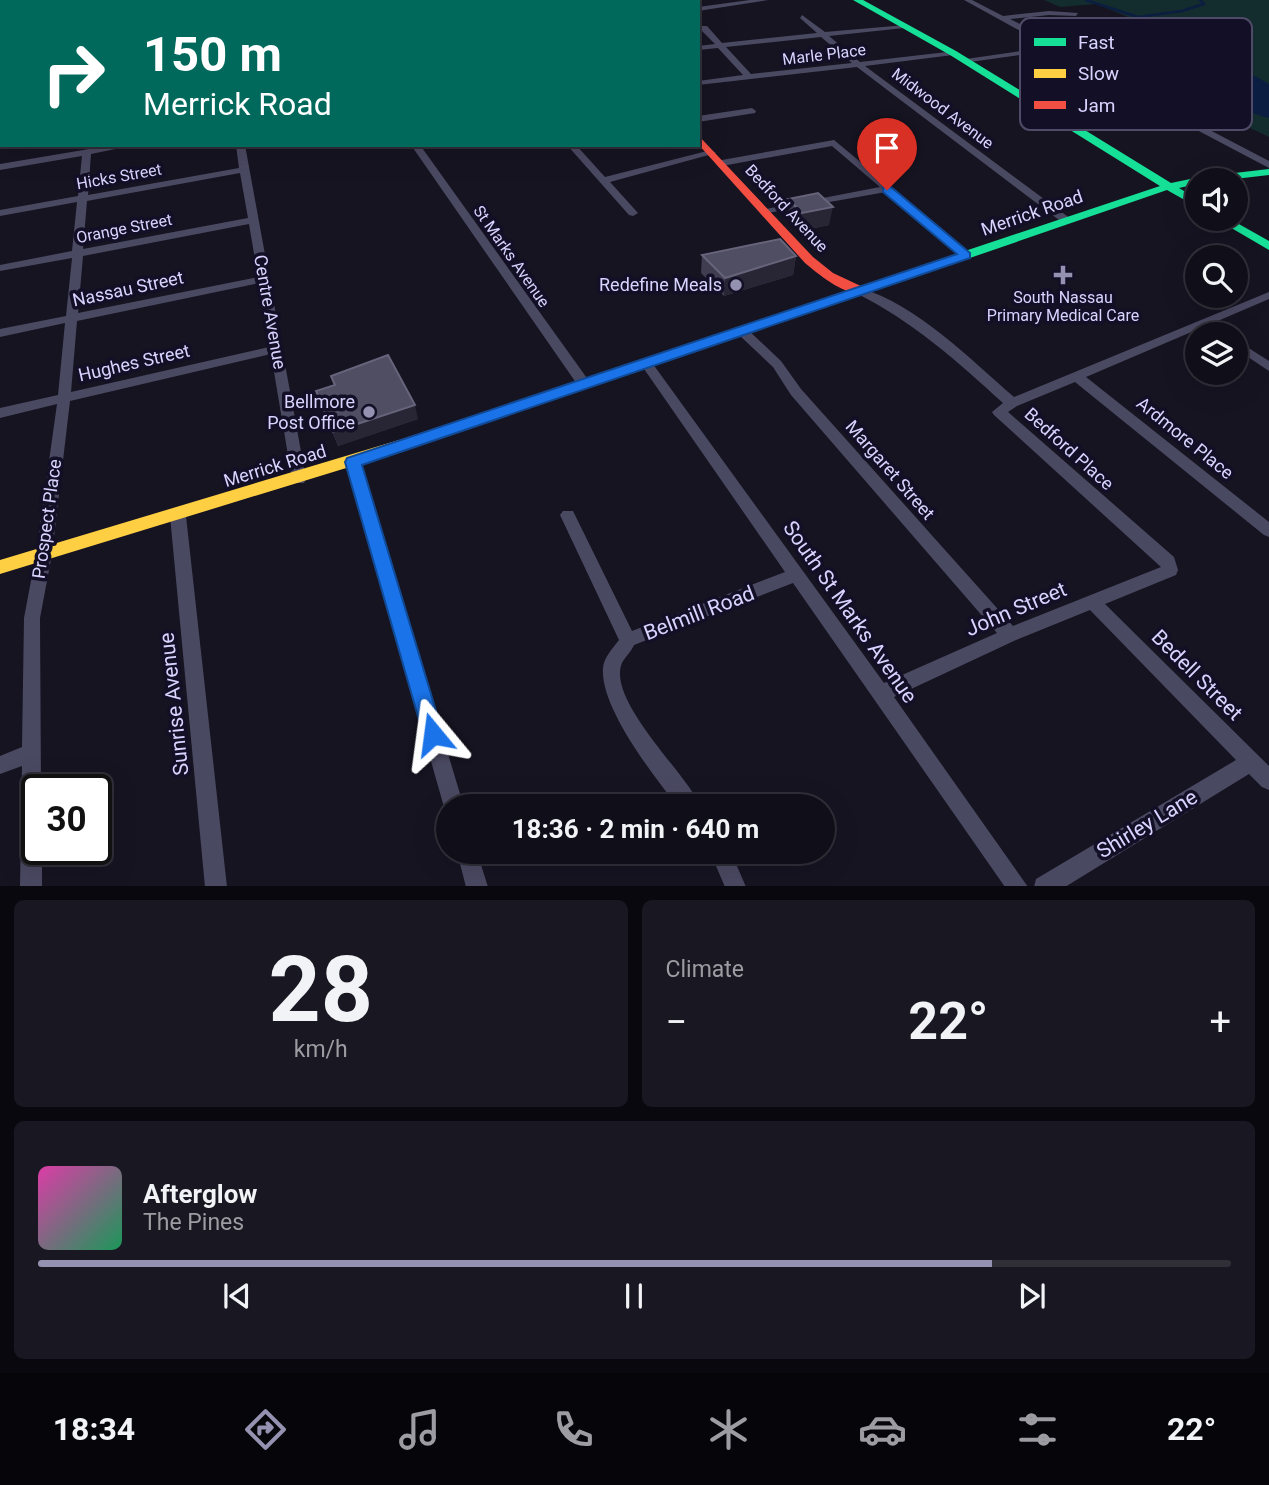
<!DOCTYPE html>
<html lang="en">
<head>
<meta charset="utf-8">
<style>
  :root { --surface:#100f19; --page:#191822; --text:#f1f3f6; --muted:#9c9ca2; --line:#302f38; --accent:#9591b1 }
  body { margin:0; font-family:Roboto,sans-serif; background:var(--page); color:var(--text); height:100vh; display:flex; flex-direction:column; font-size:26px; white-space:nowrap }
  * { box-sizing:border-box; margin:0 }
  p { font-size:23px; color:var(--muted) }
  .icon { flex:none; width:38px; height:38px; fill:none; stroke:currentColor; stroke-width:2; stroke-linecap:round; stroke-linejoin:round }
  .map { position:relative; height:886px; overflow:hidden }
  .drawer { display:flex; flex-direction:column; gap:14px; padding:14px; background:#09080e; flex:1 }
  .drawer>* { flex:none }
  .banner { position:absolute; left:0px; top:0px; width:700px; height:147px; box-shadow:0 7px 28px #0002,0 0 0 2px var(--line); background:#00695c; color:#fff; overflow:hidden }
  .fabs { position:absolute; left:1185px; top:168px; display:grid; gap:14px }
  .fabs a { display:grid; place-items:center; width:63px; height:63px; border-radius:50%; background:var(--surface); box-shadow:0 7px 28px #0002,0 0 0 2px var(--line); font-size:35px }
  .speed { position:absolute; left:21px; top:774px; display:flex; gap:14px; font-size:35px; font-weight:700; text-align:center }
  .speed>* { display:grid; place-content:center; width:91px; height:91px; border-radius:50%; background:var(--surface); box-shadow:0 7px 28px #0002,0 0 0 2px var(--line); line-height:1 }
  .speed .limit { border:4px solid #111; border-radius:10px; background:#fff; color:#111 }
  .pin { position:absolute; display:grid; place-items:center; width:60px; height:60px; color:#fff; margin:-72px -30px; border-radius:50% 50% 50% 0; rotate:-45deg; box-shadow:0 0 7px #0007 }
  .pin .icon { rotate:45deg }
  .me { position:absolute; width:77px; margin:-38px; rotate:344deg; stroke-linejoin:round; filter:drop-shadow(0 0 5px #0008) }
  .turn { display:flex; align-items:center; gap:24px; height:147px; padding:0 28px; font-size:32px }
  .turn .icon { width:91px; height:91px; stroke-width:2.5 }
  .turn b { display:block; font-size:49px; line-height:60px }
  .big { font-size:52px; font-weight:700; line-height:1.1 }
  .drawer .widget { flex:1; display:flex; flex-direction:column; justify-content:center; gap:10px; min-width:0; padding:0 24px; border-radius:10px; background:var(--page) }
  .drawer .dial { align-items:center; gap:0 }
  .dial b { font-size:91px; line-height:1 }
  .song { display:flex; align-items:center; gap:21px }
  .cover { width:84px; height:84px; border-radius:10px; background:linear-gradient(135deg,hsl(320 70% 55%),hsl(150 70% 35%)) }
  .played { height:7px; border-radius:4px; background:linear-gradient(90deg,var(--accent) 80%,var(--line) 80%) }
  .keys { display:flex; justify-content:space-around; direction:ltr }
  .heat { display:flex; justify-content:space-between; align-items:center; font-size:38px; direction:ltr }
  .drawer .tiles { flex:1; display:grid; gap:14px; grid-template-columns:1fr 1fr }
  .widget:last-child { grid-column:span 2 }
  .trip { position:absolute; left:436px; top:794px; width:399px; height:70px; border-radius:35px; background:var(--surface); box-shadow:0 7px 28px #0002,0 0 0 2px var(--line); font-weight:700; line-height:70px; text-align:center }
  .dock { display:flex; height:112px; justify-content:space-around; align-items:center; background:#06060a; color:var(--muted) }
  .dock .icon { width:49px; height:49px }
  .dock .active { color:var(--accent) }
  .dock b { font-size:32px; color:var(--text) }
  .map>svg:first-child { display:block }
  .green { fill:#132c2d }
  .water { fill:#0b1e41 }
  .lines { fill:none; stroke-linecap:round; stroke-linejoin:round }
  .stream { stroke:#0b1e41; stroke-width:2.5 }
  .street { fill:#4a4962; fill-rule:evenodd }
  .fast { fill:#16e098; fill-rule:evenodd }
  .slow { fill:#ffcf43; fill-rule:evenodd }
  .jam { fill:#f24e42; fill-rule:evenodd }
  .rail-casing { stroke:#43596b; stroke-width:4.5 }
  .rail { stroke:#130f26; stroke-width:2.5; stroke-dasharray:7; stroke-linecap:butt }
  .wall { fill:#403d50 }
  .shaded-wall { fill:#282635 }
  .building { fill:#504e63; stroke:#66637b; stroke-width:2 }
  .route { fill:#1a73e8; stroke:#114b97; stroke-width:2 }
  .poi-dot { fill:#9591b1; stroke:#130f26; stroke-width:2.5 }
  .labels { text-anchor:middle; stroke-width:7; stroke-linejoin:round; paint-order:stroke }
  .far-street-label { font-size:16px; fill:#d9d4ff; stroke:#130f26 }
  .far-poi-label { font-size:16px; fill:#d9d4ff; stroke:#130f26 }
  .street-label { font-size:18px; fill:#d9d4ff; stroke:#130f26 }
  .poi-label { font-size:18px; fill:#d9d4ff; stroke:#130f26; text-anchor:end }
  .near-street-label { font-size:21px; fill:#d9d4ff; stroke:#130f26 }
  .key { fill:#130f26; stroke:#4e4a67; stroke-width:2 }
  .key-label { font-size:19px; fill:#d9d4ff }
</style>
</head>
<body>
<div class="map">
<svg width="1269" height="887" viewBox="0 0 1269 887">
  <rect width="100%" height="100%" fill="#161421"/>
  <path class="green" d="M1044,0H1269V137L1207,108L1180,103L1183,98C1170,90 1157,72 1143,67C1124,61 1107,63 1094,44L1105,29L1143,23L1096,4L1060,7Z"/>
  <path class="water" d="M1196,44L1224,50L1246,63V71L1269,84V118C1243,111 1208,99 1196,72C1193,65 1195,52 1196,44Z"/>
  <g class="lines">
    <path class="stream" d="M1086,0L1138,17
      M1199,47L1138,17L1182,11L1204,4L1200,0"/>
    <path class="street" d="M212,0H218V2H212Z
      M371,0H385L368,2Z
      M750,0H768L698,11V7Z
      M964,0H972L1003,16L1049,11L1078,13L1076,16L1049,15L1010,19L1030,29L1051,47L1269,161V168L1047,51L963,63V59H966L1042,48L1024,33Z
      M802,15L825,32L906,25L904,28L829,36L860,62L956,51V55H953L865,66L1071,219V223H1063L857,67L698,85V81L743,75L718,48L698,50V46L715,44L701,30V26H707L722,43L817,33L800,18ZM821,37L852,63L751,74L726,47Z
      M752,108L756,111L755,113L698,122V116Z
      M834,140L970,253V257H962L886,192L762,214L761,212L766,209L880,187L832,146L722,166L717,163L722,160Z
      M113,145H135L91,154L88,195L239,168L236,145H245L306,479L304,483H294L292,479L271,354L70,401L52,554L40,618L41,789H37V849H42V887H20L22,766L0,774V756L22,747L24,618L36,554L57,404L0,418V408L58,395L65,323L0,337V329L66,316L72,258L0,271V265L72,251L77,202L0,216V210L78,196L82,156L0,170V164ZM240,173L248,218L83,249L87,201ZM249,224L258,277L78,313L83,256ZM259,283L269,347L71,392L77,321Z
      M411,145H420L589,381L591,384L589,387H579Z
      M567,145H576L605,177L711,150L716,153L610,182L638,213L633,216L629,215Z
      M860,288C916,304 970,359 1014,397L1269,292V299L1213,323L1228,334H1214L1203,327L1086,377L1269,522V537L1264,535L1075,382L1017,406L1008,412L1174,557L1178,570L1176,575L1105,604L1269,766V790L1262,787L1249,774L1065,887H1034L1036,879L1236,760L1090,610L1016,640L894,697L1028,887H1005L793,583L634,645C631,652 625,657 622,663C606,700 688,775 701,807H678C654,776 600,708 603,668C604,657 613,648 619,640L560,515L563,511H573L632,631L785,572L642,366L640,363L642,360H650L884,683L997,633L791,395L773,367L738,334L736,331L738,328H746L781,361L801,389L1013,626L1161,567L994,415L992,412L1003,403C957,361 912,321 856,293V289Z
      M1236,340L1269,361V371L1236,349Z
      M353,457L360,462L464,807H448V815L444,807L346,462Z
      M178,510L183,512L186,516L227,887H205L170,516L173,512Z
      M457,852H477L488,887H466Z
      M710,852H731L746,887H725Z"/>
    <path class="fast" d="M853,0H863L956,51L1171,183L1200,177L1269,169V175L1226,180H1197V184L1179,188L1197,199V207L1167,190L967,259H959V253L1160,186L950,55Z
      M1216,219H1230L1269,241V250Z"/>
    <path class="slow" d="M0,26H2V30H0Z
      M2,95V101L0,102V96Z
      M963,252L969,256L967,259L711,346L706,347L699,343L701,340Z
      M399,440L407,446L405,450L0,574V560Z"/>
    <path class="jam" d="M175,0H194L192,2Z
      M698,135L813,257L833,273L865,288V294C846,297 818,274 805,263L698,144Z
      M706,339L713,343L711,346L405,450H393L391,446L393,442Z"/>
    <defs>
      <path id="rail" d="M426,2L437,0
        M450,2L461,0"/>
    </defs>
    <use href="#rail" class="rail-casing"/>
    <use href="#rail" class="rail"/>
  </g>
  <path class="wall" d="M788,199L829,225L800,231L786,216Z
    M702,255L796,256L793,275L724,296L701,273Z
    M331,376L418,419L338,446L316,391L334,385Z"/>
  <path class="shaded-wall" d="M650,0H666V2H635Z
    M833,207L829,225L800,231L802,213Z
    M796,256L793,275L724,296L725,278Z
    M415,405L418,419L338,446L333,432Z"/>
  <path class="building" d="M532,0H543L545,2H525Z
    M567,0H600L585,2H567Z
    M606,0H650L635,2H608Z
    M818,193L833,207L802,213L788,199Z
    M780,239L796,256L725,278L702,255Z
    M388,355L415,405L333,432L316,391L335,385L331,376Z"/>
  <path class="route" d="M883,187H891L970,253V258L362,465L443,734L440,741L433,744L425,741L345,462L347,458L957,254L883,192Z"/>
  <g class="poi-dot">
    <path d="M1059.5 264.5h7v7h7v7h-7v7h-7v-7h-7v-7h7z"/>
    <circle cx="736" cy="285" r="7"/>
    <circle cx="369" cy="412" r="7"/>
  </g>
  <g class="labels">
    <g class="far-street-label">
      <text transform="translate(824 54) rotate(-7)" y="6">Marle Place</text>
      <text transform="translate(943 108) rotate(37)" y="6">Midwood Avenue</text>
      <text transform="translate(119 176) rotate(-10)" y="6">Hicks Street</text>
      <text transform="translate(787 208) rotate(47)" y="6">Bedford Avenue</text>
      <text transform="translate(124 228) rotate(-11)" y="6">Orange Street</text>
      <text transform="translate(512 256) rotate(55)" y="6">St Marks Avenue</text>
    </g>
    <g class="far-poi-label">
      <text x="1063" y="303">South Nassau<tspan x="1063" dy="18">Primary Medical Care</tspan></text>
    </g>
    <g class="street-label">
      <text transform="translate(1032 213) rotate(-19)" y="6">Merrick Road</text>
      <text transform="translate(128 289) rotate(-12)" y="6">Nassau Street</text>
      <text transform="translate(270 312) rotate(80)" y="6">Centre Avenue</text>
      <text transform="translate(134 363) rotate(-13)" y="6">Hughes Street</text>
      <text transform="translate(1185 438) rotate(39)" y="6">Ardmore Place</text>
      <text transform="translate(1069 449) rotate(42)" y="6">Bedford Place</text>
      <text transform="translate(275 466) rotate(-17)" y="6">Merrick Road</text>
      <text transform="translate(890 470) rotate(49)" y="6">Margaret Street</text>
      <text transform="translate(47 519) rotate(-82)" y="6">Prospect Place</text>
    </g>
    <g class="poi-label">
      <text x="722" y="291">Redefine Meals</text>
      <text x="355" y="408">Bellmore<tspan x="355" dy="21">Post Office</tspan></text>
    </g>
    <g class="near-street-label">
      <text transform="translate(1016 609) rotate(-23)" y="7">John Street</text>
      <text transform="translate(850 612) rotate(55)" y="7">South St Marks Avenue</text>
      <text transform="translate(699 613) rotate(-21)" y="7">Belmill Road</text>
      <text transform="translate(1197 675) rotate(45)" y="7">Bedell Street</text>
      <text transform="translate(174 704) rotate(-96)" y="7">Sunrise Avenue</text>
      <text transform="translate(1147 824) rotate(-31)" y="7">Shirley Lane</text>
    </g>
  </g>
  <rect x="1020" y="18" width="232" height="112" rx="10" class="key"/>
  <rect x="1034" y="38" width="32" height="8" fill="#16e098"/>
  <rect x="1034" y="69" width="32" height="9" fill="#ffcf43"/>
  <rect x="1034" y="101" width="32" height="8" fill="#f24e42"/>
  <g class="key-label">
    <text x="1078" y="49">Fast</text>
    <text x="1078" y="80">Slow</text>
    <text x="1078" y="112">Jam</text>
  </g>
</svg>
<div class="fabs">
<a><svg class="icon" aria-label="sound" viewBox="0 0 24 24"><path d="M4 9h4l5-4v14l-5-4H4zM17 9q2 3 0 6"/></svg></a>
<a><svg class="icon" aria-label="search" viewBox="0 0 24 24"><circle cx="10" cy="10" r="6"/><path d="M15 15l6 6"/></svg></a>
<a><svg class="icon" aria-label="layers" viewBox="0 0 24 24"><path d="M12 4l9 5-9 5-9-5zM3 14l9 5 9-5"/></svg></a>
</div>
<div class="speed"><div class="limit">30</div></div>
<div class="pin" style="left:887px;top:190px;background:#d93025"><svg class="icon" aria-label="arrive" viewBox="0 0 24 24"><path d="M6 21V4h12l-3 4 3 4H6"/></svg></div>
<svg class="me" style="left:433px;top:734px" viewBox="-20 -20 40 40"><path d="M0-17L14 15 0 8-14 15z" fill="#1a73e8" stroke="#fff" stroke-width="4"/></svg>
<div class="trip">18:36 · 2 min · 640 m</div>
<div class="banner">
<div class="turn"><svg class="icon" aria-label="right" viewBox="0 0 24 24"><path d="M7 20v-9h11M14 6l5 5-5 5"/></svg><div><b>150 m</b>Merrick Road</div></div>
</div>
</div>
<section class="drawer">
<div class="tiles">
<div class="widget dial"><b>28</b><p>km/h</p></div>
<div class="widget"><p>Climate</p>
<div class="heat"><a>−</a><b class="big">22°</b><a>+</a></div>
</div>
<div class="widget">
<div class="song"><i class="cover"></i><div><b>Afterglow</b><p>The Pines</p></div></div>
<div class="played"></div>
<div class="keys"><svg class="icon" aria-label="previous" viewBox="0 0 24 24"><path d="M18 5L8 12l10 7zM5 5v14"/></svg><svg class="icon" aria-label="pause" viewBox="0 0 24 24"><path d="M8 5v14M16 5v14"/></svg><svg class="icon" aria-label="next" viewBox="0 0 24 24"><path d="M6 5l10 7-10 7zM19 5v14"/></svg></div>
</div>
</div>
</section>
<nav class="dock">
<b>18:34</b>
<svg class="icon active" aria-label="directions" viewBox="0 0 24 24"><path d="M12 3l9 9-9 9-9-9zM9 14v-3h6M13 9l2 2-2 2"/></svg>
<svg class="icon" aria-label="music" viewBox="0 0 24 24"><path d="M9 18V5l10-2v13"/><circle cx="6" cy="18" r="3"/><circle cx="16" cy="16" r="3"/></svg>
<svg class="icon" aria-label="phone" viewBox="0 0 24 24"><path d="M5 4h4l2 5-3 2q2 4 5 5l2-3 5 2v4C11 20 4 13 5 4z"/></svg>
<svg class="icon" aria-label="climate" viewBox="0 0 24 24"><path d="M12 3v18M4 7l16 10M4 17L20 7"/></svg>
<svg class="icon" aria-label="car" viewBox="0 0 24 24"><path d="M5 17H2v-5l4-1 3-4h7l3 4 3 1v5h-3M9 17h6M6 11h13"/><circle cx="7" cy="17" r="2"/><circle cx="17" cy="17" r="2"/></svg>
<svg class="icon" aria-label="filters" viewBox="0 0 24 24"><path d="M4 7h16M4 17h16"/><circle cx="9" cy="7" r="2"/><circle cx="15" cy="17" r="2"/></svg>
<b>22°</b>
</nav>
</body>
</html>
